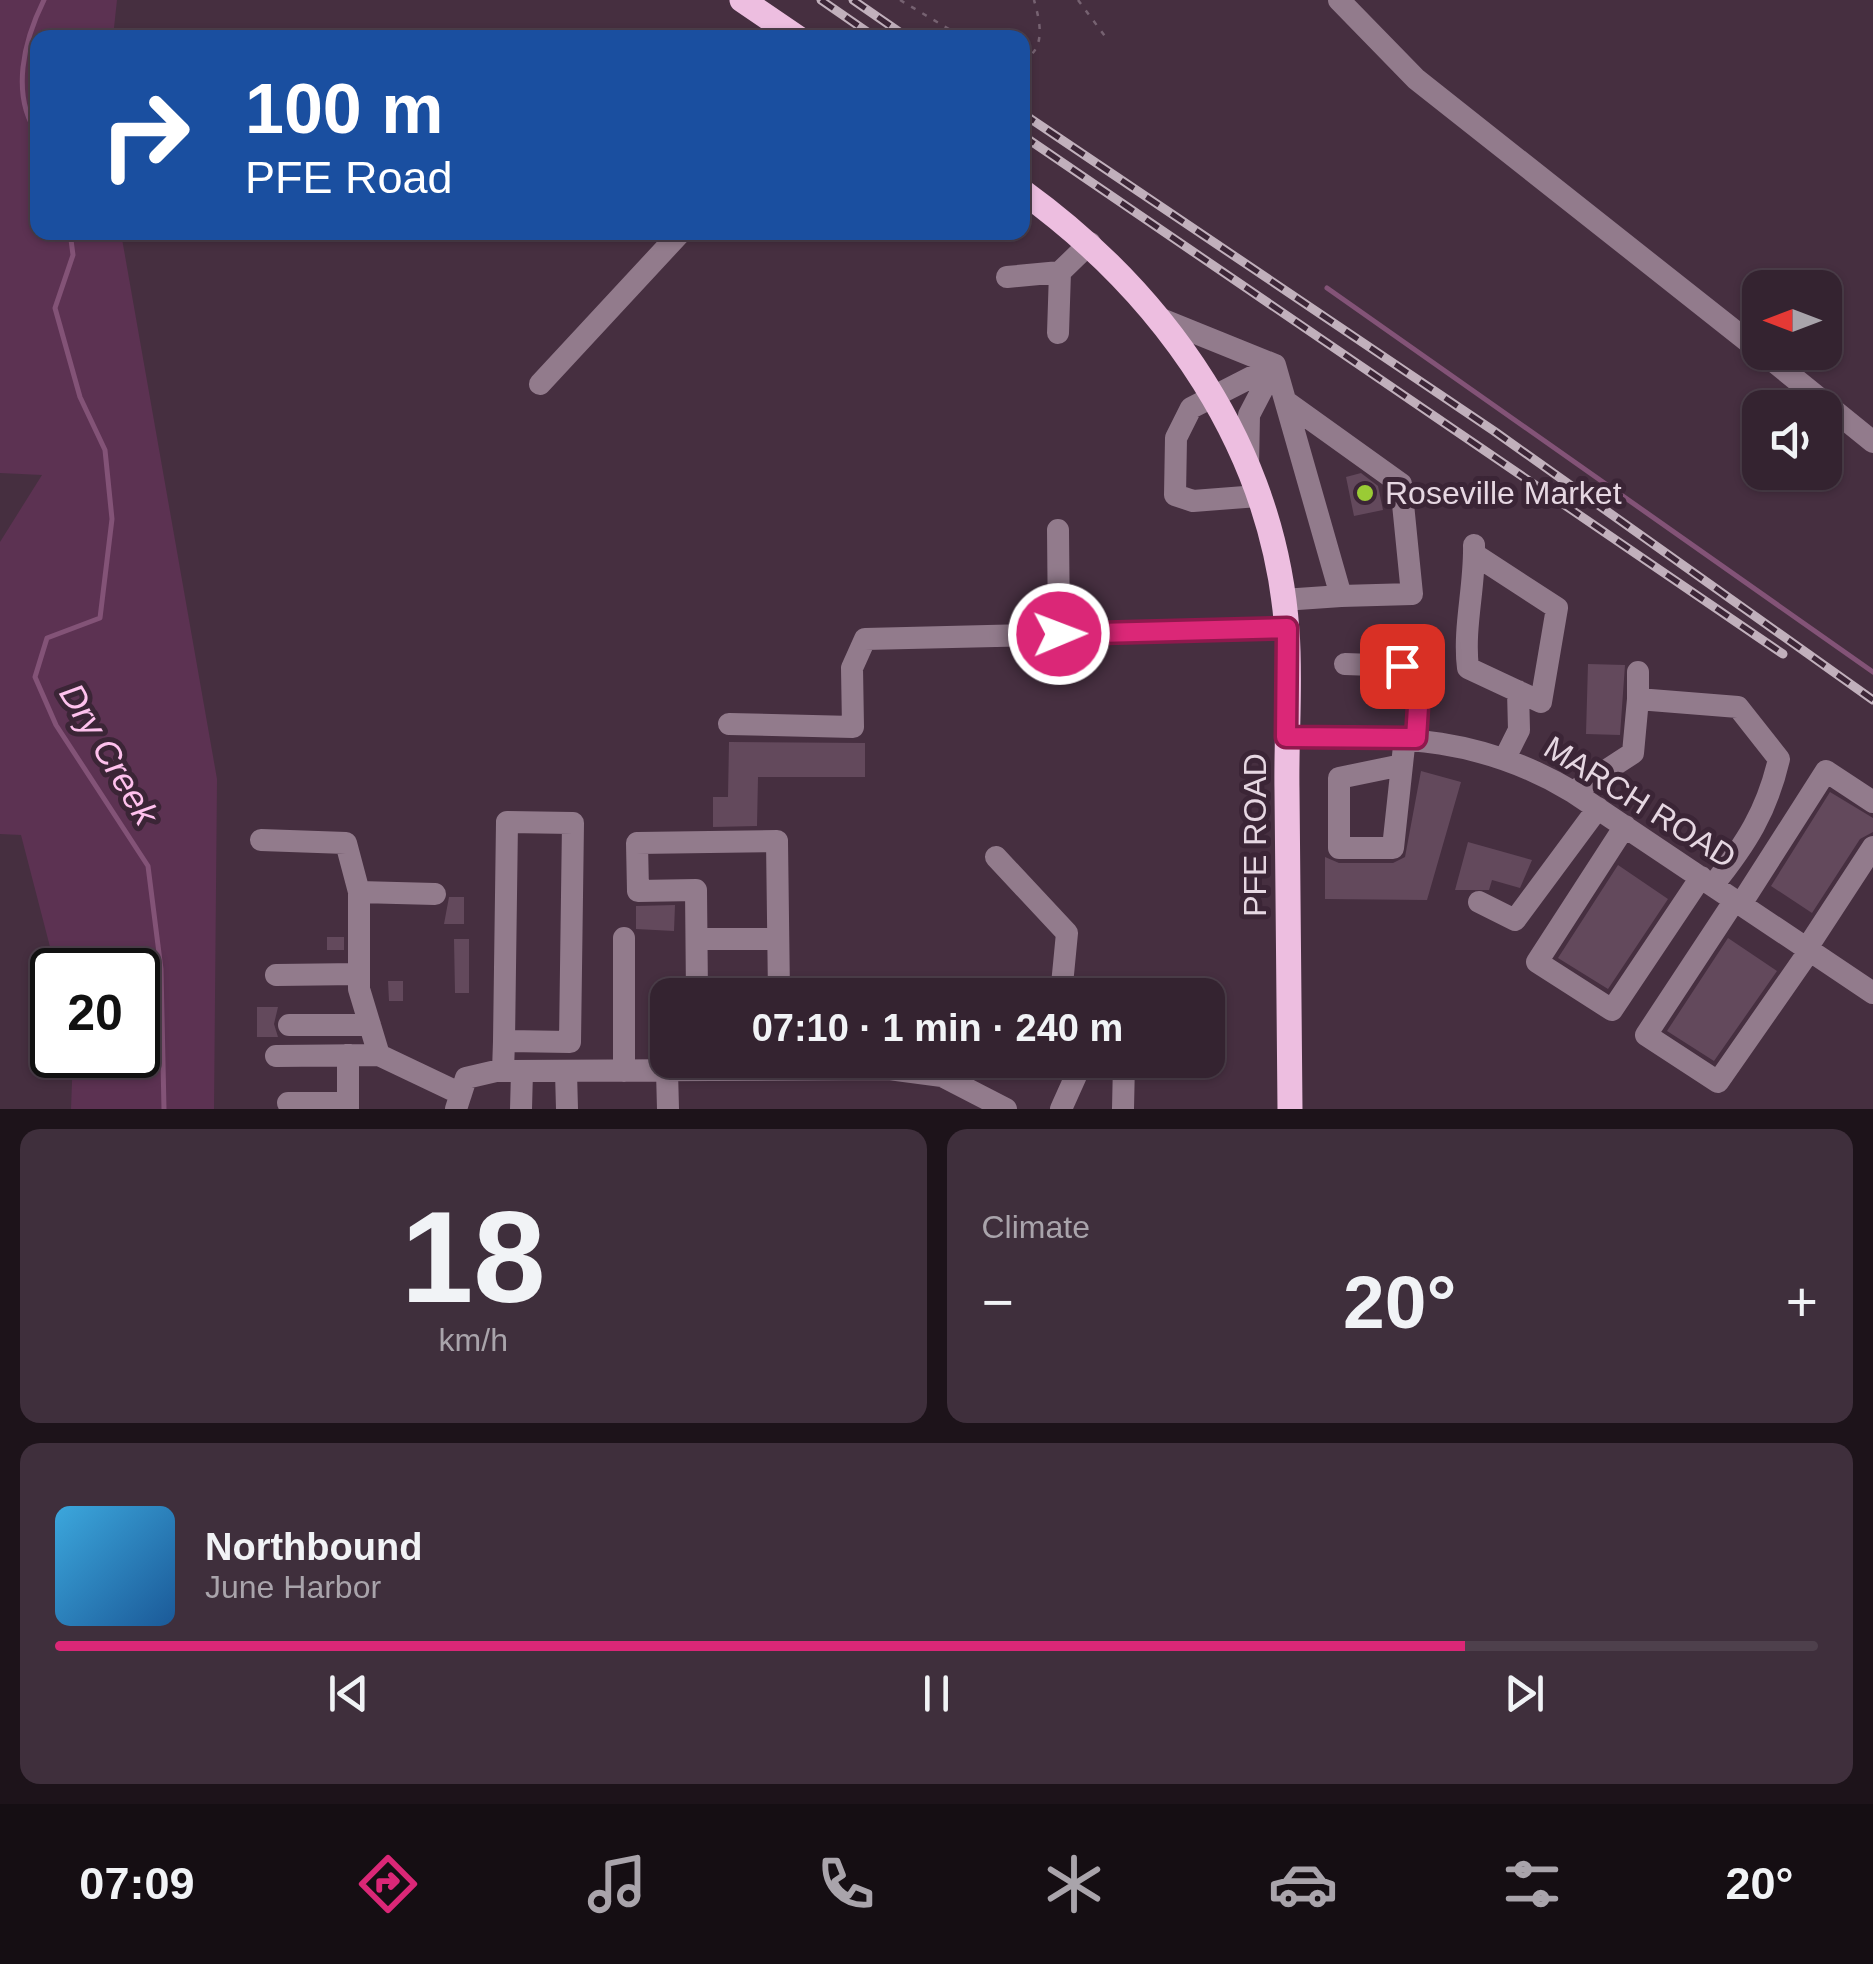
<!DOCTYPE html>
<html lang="en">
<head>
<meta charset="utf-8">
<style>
  :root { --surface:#342330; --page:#3f2f3c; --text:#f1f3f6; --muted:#a9a4ab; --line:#4e404c; --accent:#db2777 }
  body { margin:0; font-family:Arial,sans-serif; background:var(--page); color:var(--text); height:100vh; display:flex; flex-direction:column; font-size:38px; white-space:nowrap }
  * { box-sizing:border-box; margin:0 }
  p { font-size:32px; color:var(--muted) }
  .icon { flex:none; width:55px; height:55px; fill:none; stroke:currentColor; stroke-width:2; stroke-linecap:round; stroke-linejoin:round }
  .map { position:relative; height:1109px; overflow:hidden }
  .details { display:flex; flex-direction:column; gap:20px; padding:20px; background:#1d131a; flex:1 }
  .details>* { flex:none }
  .top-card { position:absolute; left:30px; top:30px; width:1000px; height:210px; border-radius:20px; box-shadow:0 2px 8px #0004,0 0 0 2px var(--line); background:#1a4fa0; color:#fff; overflow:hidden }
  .needle { width:65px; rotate:270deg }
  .tools { position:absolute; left:1742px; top:270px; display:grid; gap:20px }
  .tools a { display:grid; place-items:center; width:100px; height:100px; border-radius:20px; background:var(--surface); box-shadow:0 2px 8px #0004,0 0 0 2px var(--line); font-size:50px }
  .speed { position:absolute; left:30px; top:948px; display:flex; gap:20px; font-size:50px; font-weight:700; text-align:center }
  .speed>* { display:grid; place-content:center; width:130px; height:130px; border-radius:50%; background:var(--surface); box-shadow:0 2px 8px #0004,0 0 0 2px var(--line); line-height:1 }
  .speed .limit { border:5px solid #111; border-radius:15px; background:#fff; color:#111 }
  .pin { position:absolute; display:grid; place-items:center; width:85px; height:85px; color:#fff; margin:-42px; border-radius:20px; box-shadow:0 5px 15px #0006 }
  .me { position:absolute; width:110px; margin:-55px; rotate:89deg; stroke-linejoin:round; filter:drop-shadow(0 0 8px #0008) }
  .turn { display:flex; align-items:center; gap:35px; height:210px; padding:0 50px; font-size:45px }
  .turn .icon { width:130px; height:130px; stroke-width:2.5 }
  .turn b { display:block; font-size:70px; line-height:85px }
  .big { font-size:75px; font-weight:700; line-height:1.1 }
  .details .tile { flex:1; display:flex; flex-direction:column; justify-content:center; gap:15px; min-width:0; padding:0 35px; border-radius:20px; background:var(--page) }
  .details .dial { align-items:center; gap:0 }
  .dial b { font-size:130px; line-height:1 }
  .song { display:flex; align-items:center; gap:30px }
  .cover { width:120px; height:120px; border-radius:15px; background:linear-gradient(135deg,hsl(200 70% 55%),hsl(210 70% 35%)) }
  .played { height:10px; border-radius:5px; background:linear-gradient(90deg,var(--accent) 80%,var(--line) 80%) }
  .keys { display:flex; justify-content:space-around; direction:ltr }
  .heat { display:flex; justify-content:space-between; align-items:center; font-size:55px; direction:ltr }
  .details .tiles { flex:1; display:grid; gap:20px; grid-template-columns:1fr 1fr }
  .tile:last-child { grid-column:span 2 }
  .trip { position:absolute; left:650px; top:978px; width:575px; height:100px; border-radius:20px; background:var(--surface); box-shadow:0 2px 8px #0004,0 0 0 2px var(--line); font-weight:700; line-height:100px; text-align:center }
  .tabs { display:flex; height:160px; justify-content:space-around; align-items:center; background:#150e13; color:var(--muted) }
  .tabs .icon { width:70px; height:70px }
  .tabs .current { color:var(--accent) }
  .tabs b { font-size:45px; color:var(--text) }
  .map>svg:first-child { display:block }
  .green { fill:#5c3252 }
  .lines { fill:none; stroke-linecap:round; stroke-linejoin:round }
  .stream { stroke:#835377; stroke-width:5 }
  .building { fill:#63495c }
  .path { stroke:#766271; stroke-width:2.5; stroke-dasharray:5 8; stroke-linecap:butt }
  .minor { stroke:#927b8c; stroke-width:22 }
  .major { stroke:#edbee0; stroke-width:25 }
  .rail-casing { stroke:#c1b0bc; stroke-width:9 }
  .rail { stroke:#3b2536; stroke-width:5; stroke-dasharray:15; stroke-linecap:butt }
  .route-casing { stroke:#8e194d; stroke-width:25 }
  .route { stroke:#db2777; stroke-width:18 }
  .poi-dot { fill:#9acb35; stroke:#3b2536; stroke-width:4 }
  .labels { text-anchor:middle; stroke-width:10; stroke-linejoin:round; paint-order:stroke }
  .poi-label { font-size:32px; fill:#e6d7e2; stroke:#3b2536; text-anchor:start }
  .street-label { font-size:32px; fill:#e6d7e2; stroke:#3b2536 }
  .water-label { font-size:35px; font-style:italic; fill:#fec1ed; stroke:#3b2536 }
</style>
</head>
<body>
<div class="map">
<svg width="1873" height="1109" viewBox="0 0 1873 1109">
  <rect width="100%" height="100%" fill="#462f40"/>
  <path class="green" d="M0,0H117L113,37L38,38V232L121,233L217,779L214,1109H71L73,1055H138V970H56L21,835L0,834V542L42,475L0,473Z"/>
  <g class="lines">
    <path class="stream" d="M38,135C10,95 24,40 44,0
      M70,232L73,255L55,308L80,397L105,450L112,519L100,618L47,638L35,677L56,725L148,866L161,969L164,1109
      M1327,288L1873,672"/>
  </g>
  <path class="building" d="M1361,473L1378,486L1383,510L1354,516L1346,477Z
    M1588,664L1625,665L1620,735L1586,734Z
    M729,742L865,743V777H758L757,826L713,827V797H728Z
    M1421,771L1461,782L1427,900L1325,899V857L1339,863H1393L1405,857Z
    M1830,792L1873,818V832L1860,839L1812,913L1771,886Z
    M1468,842L1532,860L1520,888L1492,880L1489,890H1455Z
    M1618,865L1668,899L1608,989L1558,958Z
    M449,897H464V924H444Z
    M675,905L674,931L636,929V906Z
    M327,937H344V950H327Z
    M1728,938L1777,971L1714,1061L1667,1031Z
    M454,939H469V993H455Z
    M388,981H403V1001H389Z
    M257,1007H278L274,1024L278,1037H257Z"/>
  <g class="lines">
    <path class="path" d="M900,0L964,38
      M1078,0L1107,39
      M1022,61C1047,49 1040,22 1034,0"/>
    <path class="minor" d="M1339,0L1416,79L1760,351
      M1007,277L1060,272L1090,243
      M1161,319L1275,365L1249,415L1248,467
      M1058,333L1060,272
      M1762,352L1873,442
      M540,384L681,232
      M1288,403L1401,484L1412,594L1341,596
      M1258,496L1193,501L1175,495L1176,438L1191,408L1275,365L1341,596L1283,600
      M1058,530L1059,634
      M1474,545C1475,587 1463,628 1468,668L1541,702L1557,608L1474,554
      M1345,664L1402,666L1418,707L1416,738
      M1638,699V672
      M729,724L853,727L852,668L865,639L1287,629
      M1286,737C1394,737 1477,734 1573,792L1873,993
      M1505,758L1519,730L1518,691
      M1402,765L1339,778V848H1393L1405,737
      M1573,792L1633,753L1638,699L1738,707L1779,759C1767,811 1746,844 1713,885
      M1625,826L1537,962L1612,1010L1701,877
      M261,840L346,843L359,892
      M996,857L1067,933L1061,995
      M435,894L359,892V989L379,1055L461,1094
      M1735,900L1646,1035L1718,1082L1810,950
      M1479,902L1515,920L1598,808
      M1741,904L1826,771L1873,802
      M697,939H778
      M1807,948L1873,847
      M276,975L359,974
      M697,995L696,890L638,891L637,843L777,841L779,995
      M289,1025H370
      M276,1056L379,1055
      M503,1071L504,1041L507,822L573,823L570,1042L504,1041
      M624,1071V938
      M667,1071L668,1109
      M566,1072L567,1109
      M288,1103H348
      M348,1109V1055
      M456,1109L466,1078L496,1071L889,1069L942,1076L1006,1109
      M521,1109L522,1072
      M1061,1109L1083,1060
      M1123,1109L1124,1063L1211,1066"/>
    <path class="major" d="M742,0L798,38
      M1022,191C1167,296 1274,449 1287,631C1291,684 1286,737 1287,790C1288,897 1289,1003 1290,1109"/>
    <defs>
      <path id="rail" d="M821,0L876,38
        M853,0L908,38
        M1022,113L1494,431L1873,700
        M1022,135L1783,654"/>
    </defs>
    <use href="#rail" class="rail-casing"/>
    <use href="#rail" class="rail"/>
  </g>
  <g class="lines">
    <defs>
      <path id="route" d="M1059,634L1287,628L1286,737L1416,738L1418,707L1402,666"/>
    </defs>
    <use href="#route" class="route-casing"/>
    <use href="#route" class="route"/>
  </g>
  <circle class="poi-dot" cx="1365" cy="493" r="10"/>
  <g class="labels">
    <g class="poi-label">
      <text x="1385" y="504">Roseville Market</text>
    </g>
    <g class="street-label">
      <text transform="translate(1640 802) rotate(32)" y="11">MARCH ROAD</text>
      <text transform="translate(1255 835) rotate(-90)" y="11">PFE ROAD</text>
    </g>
    <g class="water-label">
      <text transform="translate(109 754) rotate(59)" y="12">Dry Creek</text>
    </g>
  </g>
</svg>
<div class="tools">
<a><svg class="needle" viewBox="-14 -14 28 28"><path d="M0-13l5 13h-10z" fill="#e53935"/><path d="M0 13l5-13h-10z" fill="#a9a4ab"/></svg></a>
<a><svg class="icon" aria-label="sound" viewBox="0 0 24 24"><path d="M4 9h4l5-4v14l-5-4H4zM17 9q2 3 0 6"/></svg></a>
</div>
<div class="speed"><div class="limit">20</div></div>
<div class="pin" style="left:1402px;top:666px;background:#d93025"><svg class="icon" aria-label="arrive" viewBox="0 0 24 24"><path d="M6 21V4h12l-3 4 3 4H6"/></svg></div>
<svg class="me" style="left:1059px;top:634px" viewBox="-20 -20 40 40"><circle r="17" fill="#db2777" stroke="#fff" stroke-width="3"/><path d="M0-11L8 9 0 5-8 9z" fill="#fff"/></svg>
<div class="trip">07:10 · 1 min · 240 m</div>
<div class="top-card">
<div class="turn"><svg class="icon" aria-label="right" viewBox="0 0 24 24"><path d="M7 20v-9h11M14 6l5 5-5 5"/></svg><div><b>100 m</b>PFE Road</div></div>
</div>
</div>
<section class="details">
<div class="tiles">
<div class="tile dial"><b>18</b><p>km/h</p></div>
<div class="tile"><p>Climate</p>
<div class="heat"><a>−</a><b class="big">20°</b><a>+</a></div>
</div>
<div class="tile">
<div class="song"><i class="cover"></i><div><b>Northbound</b><p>June Harbor</p></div></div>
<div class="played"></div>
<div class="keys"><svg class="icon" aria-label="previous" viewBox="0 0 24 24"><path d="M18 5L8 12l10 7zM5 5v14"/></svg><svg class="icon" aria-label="pause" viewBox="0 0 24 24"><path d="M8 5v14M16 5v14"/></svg><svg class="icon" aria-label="next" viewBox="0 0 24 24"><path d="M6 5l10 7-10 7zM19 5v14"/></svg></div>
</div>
</div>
</section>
<nav class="tabs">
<b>07:09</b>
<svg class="icon current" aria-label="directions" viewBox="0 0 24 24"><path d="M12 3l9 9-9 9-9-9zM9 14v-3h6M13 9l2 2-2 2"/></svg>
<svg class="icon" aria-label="music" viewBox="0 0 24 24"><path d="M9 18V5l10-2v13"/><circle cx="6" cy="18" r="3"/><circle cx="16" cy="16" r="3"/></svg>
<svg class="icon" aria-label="phone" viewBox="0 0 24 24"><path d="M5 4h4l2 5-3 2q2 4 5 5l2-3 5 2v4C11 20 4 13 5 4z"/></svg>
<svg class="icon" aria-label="climate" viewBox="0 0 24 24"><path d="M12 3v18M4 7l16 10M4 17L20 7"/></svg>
<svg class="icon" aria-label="car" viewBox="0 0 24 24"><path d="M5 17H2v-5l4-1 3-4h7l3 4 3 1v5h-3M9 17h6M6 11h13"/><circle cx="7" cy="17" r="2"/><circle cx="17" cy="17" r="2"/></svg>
<svg class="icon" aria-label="filters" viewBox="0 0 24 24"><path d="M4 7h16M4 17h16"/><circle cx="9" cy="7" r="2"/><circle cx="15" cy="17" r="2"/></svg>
<b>20°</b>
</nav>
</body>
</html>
